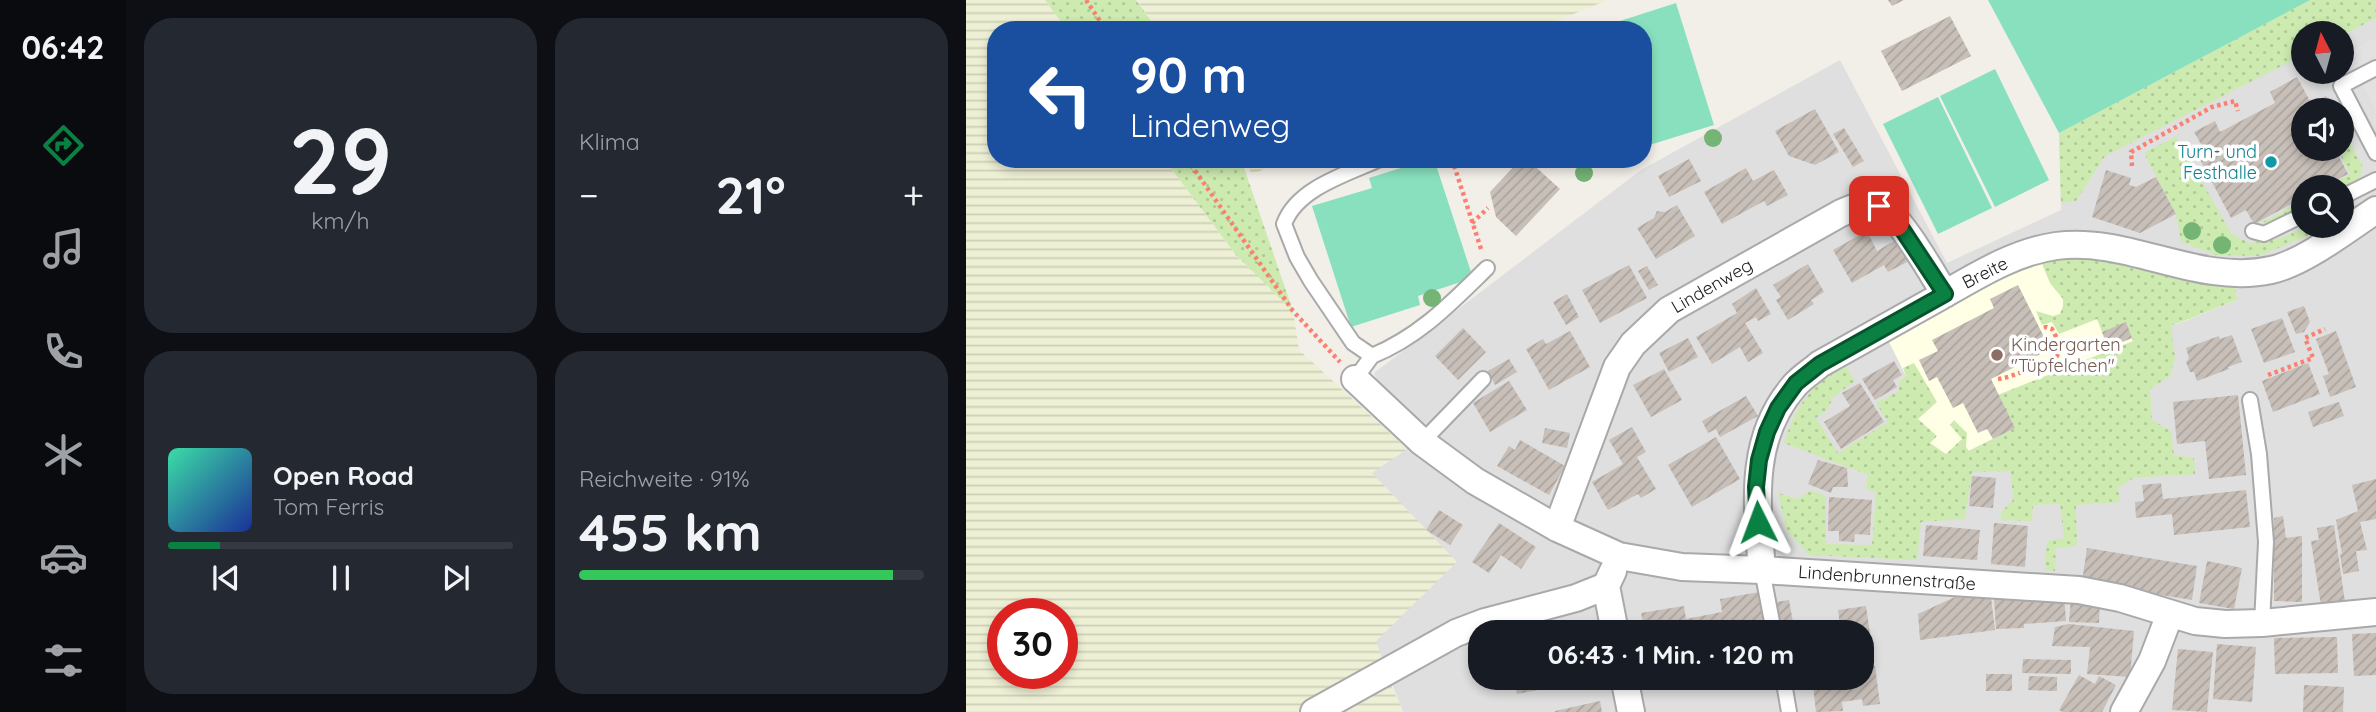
<!DOCTYPE html>
<html lang="de">
<head>
<meta charset="utf-8">
<style>
  :root { --surface:#171b24; --page:#242831; --text:#f1f3f6; --muted:#9ea1a6; --line:#363941; --accent:#0b8043 }
  body { margin:0; font-family:Quicksand,sans-serif; background:var(--page); color:var(--text); height:100vh; display:flex; flex-direction:column; font-size:26px; white-space:nowrap }
  * { box-sizing:border-box; margin:0 }
  p { font-size:23px; color:var(--muted) }
  .icon { flex:none; width:38px; height:38px; fill:none; stroke:currentColor; stroke-width:2; stroke-linecap:round; stroke-linejoin:round }
  .map { position:relative; flex:1; overflow:hidden }
  .drawer { display:flex; flex-direction:column; gap:18px; padding:18px; background:#0d0f14; width:840px }
  .drawer>* { flex:none }
  .banner { position:absolute; left:21px; top:21px; width:665px; height:147px; border-radius:28px; box-shadow:0 4px 10px #0003; background:#1a4fa0; color:#fff; overflow:hidden }
  .needle { width:46px; rotate:354deg }
  .tools { position:absolute; left:1325px; top:21px; display:grid; gap:14px }
  .tools a { display:grid; place-items:center; width:63px; height:63px; border-radius:50%; background:var(--surface); box-shadow:0 4px 10px #0003; font-size:35px }
  .speed { position:absolute; left:21px; top:598px; display:flex; gap:14px; font-size:35px; font-weight:700; text-align:center }
  .speed>* { display:grid; place-content:center; width:91px; height:91px; border-radius:50%; background:var(--surface); box-shadow:0 4px 10px #0003; line-height:1 }
  .speed .limit { border:10px solid #d22; background:#fff; color:#111 }
  .pin { position:absolute; display:grid; place-items:center; width:60px; height:60px; color:#fff; margin:-30px; border-radius:14px; box-shadow:0 4px 10px #0006 }
  .me { position:absolute; width:77px; margin:-38px; rotate:357deg; stroke-linejoin:round; filter:drop-shadow(0 0 5px #0008) }
  .turn { display:flex; align-items:center; gap:24px; height:147px; padding:0 28px; font-size:32px }
  .turn .icon { width:91px; height:91px; stroke-width:2.5 }
  .turn b { display:block; font-size:49px; line-height:60px }
  .big { font-size:52px; font-weight:700; line-height:1.1 }
  .drawer .card { flex:1; display:flex; flex-direction:column; justify-content:center; gap:10px; min-width:0; padding:0 24px; border-radius:28px; background:var(--page) }
  .drawer .dial { align-items:center; gap:0 }
  .dial b { font-size:91px; line-height:1 }
  .song { display:flex; align-items:center; gap:21px }
  .cover { width:84px; height:84px; border-radius:10px; background:linear-gradient(135deg,hsl(160 70% 55%),hsl(230 70% 35%)) }
  .played { height:7px; border-radius:4px; background:linear-gradient(90deg,var(--accent) 15%,var(--line) 15%) }
  .keys { display:flex; justify-content:space-around; direction:ltr }
  .heat { display:flex; justify-content:space-between; align-items:center; font-size:38px; direction:ltr }
  .charge { height:10px; border-radius:5px; background:linear-gradient(90deg,#34c759 91%,var(--line) 0) }
  .drawer .tiles { flex:1; display:grid; gap:18px; grid-template-columns:repeat(2,1fr) }
  .trip { position:absolute; left:502px; top:620px; width:406px; height:70px; border-radius:28px; background:var(--surface); box-shadow:0 4px 10px #0003; font-weight:700; line-height:70px; text-align:center }
  main { display:flex; flex:1; min-height:0 }
  .tab-bar { display:flex; flex-direction:column; width:126px; justify-content:space-around; align-items:center; background:#090b0e; color:var(--muted) }
  .tab-bar .icon { width:49px; height:49px }
  .tab-bar .on { color:var(--accent) }
  .tab-bar b { font-size:32px; color:var(--text) }
  .map>svg:first-child { display:block }
  .residential { fill:#e0dfdf; fill-rule:evenodd }
  .education { fill:#ffffe5 }
  .farmland { fill:url(#farmland-rules); fill-rule:evenodd }
  .grass { fill:url(#grass-dots) }
  .pitch { fill:#88e0be }
  .parking { fill:#e2e2e2 }
  .building { fill:url(#building-hatch) }
  .lines { fill:none; stroke-linecap:round; stroke-linejoin:round }
  .lane-casing { stroke:#a9a9a9; stroke-width:18 }
  .street-casing { stroke:#a9a9a9; stroke-width:30 }
  .path { stroke:#fa8072; stroke-width:4.5; stroke-dasharray:3.5 3.5; stroke-linecap:butt }
  .lane { stroke:#fff; stroke-width:14 }
  .street { stroke:#fff; stroke-width:26 }
  .tree { fill:#74b475 }
  .route-casing { stroke:#07532c; stroke-width:18 }
  .route { stroke:#0b8043; stroke-width:12 }
  .culture-dot { fill:#0f9aa8; stroke:#fff; stroke-width:2.5 }
  .education-dot { fill:#8d6e63; stroke:#fff; stroke-width:2.5 }
  .labels { text-anchor:middle; stroke-width:7; stroke-linejoin:round; paint-order:stroke }
  .culture-label { font-size:18px; fill:#0d838f; stroke:#fff; text-anchor:end }
  .street-label { font-size:18px; fill:#222; stroke:#fff }
  .education-label { font-size:18px; fill:#785e54; stroke:#fff; text-anchor:start }
</style>
</head>
<body>
<main>
<nav class="tab-bar">
<b>06:42</b>
<svg class="icon on" aria-label="directions" viewBox="0 0 24 24"><path d="M12 3l9 9-9 9-9-9zM9 14v-3h6M13 9l2 2-2 2"/></svg>
<svg class="icon" aria-label="music" viewBox="0 0 24 24"><path d="M9 18V5l10-2v13"/><circle cx="6" cy="18" r="3"/><circle cx="16" cy="16" r="3"/></svg>
<svg class="icon" aria-label="phone" viewBox="0 0 24 24"><path d="M5 4h4l2 5-3 2q2 4 5 5l2-3 5 2v4C11 20 4 13 5 4z"/></svg>
<svg class="icon" aria-label="climate" viewBox="0 0 24 24"><path d="M12 3v18M4 7l16 10M4 17L20 7"/></svg>
<svg class="icon" aria-label="car" viewBox="0 0 24 24"><path d="M5 17H2v-5l4-1 3-4h7l3 4 3 1v5h-3M9 17h6M6 11h13"/><circle cx="7" cy="17" r="2"/><circle cx="17" cy="17" r="2"/></svg>
<svg class="icon" aria-label="filters" viewBox="0 0 24 24"><path d="M4 7h16M4 17h16"/><circle cx="9" cy="7" r="2"/><circle cx="15" cy="17" r="2"/></svg>
</nav>
<section class="drawer">
<div class="tiles">
<div class="card dial"><b>29</b><p>km/h</p></div>
<div class="card"><p>Klima</p>
<div class="heat"><a>−</a><b class="big">21°</b><a>+</a></div>
</div>
<div class="card">
<div class="song"><i class="cover"></i><div><b>Open Road</b><p>Tom Ferris</p></div></div>
<div class="played"></div>
<div class="keys"><svg class="icon" aria-label="previous" viewBox="0 0 24 24"><path d="M18 5L8 12l10 7zM5 5v14"/></svg><svg class="icon" aria-label="pause" viewBox="0 0 24 24"><path d="M8 5v14M16 5v14"/></svg><svg class="icon" aria-label="next" viewBox="0 0 24 24"><path d="M6 5l10 7-10 7zM19 5v14"/></svg></div>
</div>
<div class="card"><p>Reichweite · 91%</p><b class="big">455 km</b><div class="charge"></div></div>
</div>
</section>
<div class="map">
<svg width="1410" height="712" viewBox="0 0 1410 712">
  <defs>
    <pattern id="farmland-rules" width="6" height="5" patternUnits="userSpaceOnUse" patternTransform="scale(1.75)"><rect width="6" height="5" fill="#eef0d5"/><path d="M0 2.5h6" fill="none" stroke="#ccceb7"/></pattern>
    <pattern id="grass-dots" width="8" height="8" patternUnits="userSpaceOnUse" patternTransform="scale(1.75)"><rect width="8" height="8" fill="#cdebb0"/><path d="M2 2h.1M6 6h.1" fill="none" stroke="#b0c997" stroke-width="1.8" stroke-linecap="round"/></pattern>
    <pattern id="building-hatch" width="6" height="6" patternUnits="userSpaceOnUse" patternTransform="scale(1.75)"><rect width="6" height="6" fill="#c7bfb8"/><path d="M-1 1l2-2M0 6l6-6M5 7l2-2" fill="none" stroke="#aba49e"/></pattern>
  </defs>
  <rect width="100%" height="100%" fill="#f2efe9"/>
  <path class="residential" d="M1344,0H1410V712H437L409,641L405,472L441,449L408,373L675,170L874,60L981,263L1095,210L1093,133ZM1337,33H1376V72H1337ZM1337,110H1376V149H1337ZM1337,187H1376V226H1337ZM514,632H896V677H514Z"/>
  <path class="education" d="M1074,259L1271,300L1033,395L1049,428L974,465L933,381L940,376L923,342L1049,270Z"/>
  <path class="farmland" d="M0,0H79L101,30H30V159H198L270,255L327,311L333,350L441,449L406,473L491,562L410,641L418,664L340,712H0ZM37,614H96V674H37Z
    M171,0H641L570,30H192Z
    M279,159H317L286,175Z
    M421,676L437,712H359Z"/>
  <path class="grass" d="M79,0H170L192,30H101Z
    M1344,0H1410V18L1376,36V33H1337V55L1139,156L1110,201L1095,203L1093,133Z
    M1376,127L1397,167L1391,186L1376,194V187H1360L1384,174L1371,149H1376Z
    M1210,136L1265,233L1283,243L1315,238L1343,226H1360L1351,232L1293,256L1250,255L1215,242L1210,214L1178,153Z
    M198,159H275L327,311L270,255Z
    M1337,200V212L1303,225L1295,223Z
    M1106,253L1268,283L1271,300L1205,326L1209,358L1204,376L1184,389L1186,420L1205,431L1208,455L1228,458L1229,474L1167,478L1152,488L1154,502L1110,505L1111,546L1090,548L1089,571L1079,570L1081,541L1098,538L1094,504L1067,505L1066,521L1034,520L1036,511L1047,500L1045,471L1006,472L999,519L955,522L951,560L843,555L821,531L812,493L832,499L845,490L860,496V544L906,545L910,492L900,489L902,475L818,443C830,406 844,384 880,367L889,381L866,398L863,408L850,418L872,453L922,422L910,403L933,391V381L940,376L937,368L948,363L971,402L952,419L971,436L964,443L980,454L996,439L984,425L988,420L1001,433L1000,447L1003,451L1049,428L1032,395L1167,341L1160,323L1136,332L1131,319L1093,334L1086,322L1076,325L1070,311L1087,316L1094,314L1097,306V299L1084,283L1074,259Z"/>
  <path class="pitch" d="M1022,0H1344L1093,133Z
    M710,3L748,125L677,147V30H626Z
    M1029,69L1083,180L1029,207L974,96Z
    M972,97L1026,208L972,234L917,124Z
    M463,159H468L507,278L452,296L454,305L385,327L346,206L406,188L403,178Z"/>
  <path class="parking" d="M1410,38V110L1379,54Z"/>
  <path class="building" d="M922,0H938L926,6Z
    M984,16L1005,56L936,91L915,51Z
    M1331,77L1345,103L1360,96L1367,110H1337V149H1369L1382,174L1357,187H1337V198L1288,224L1280,210L1265,218L1229,150L1236,146L1228,132L1249,121L1254,132L1309,103L1304,92Z
    M849,109L873,152L849,165L823,156L809,131Z
    M878,128L898,161L887,167L867,134Z
    M555,159H561L594,189L550,236L530,217L524,192Z
    M723,159L735,181L703,197L692,176Z
    M780,168L787,181L808,170L822,195L801,206L798,201L756,224L738,192Z
    M1140,170L1165,178L1163,185L1170,187L1190,177L1210,214L1174,233L1126,217Z
    M711,205L729,236L690,259L671,228L688,218L691,211L699,212Z
    M901,231L911,251L933,238L945,260L922,272L918,265L886,283L867,250Z
    M842,264L858,292L845,300L848,304L822,320L810,300L815,297L807,285Z
    M663,265L681,298L634,323L616,290Z
    M681,266L692,285L683,290L672,271Z
    M1052,285L1084,349L1025,379L1049,428L1027,439L1021,429L1012,433L997,403L987,408L971,377L963,381L953,360L972,351L966,340L1028,308L1024,299Z
    M790,288L805,314L792,321L790,317L779,323L797,353L782,362L774,347L746,364L730,337L771,313L766,304Z
    M601,294L613,317L600,325L587,302Z
    M1338,306L1344,322L1338,332L1330,334L1321,312Z
    M1316,318L1329,352L1298,363L1285,329Z
    M1160,322L1166,338L1142,348L1136,332Z
    M497,328L520,352L492,380L469,356Z
    M604,331L624,367L583,390L560,349L577,339L580,344Z
    M1370,331L1390,387L1364,397L1357,376L1363,374L1350,339Z
    M1266,335L1276,362L1262,367L1263,369L1231,381L1228,372H1224L1220,362L1223,358L1220,348L1253,336L1254,339Z
    M722,338L732,357L703,372L693,353Z
    M543,359L551,372L529,385L522,371Z
    M928,361L936,375L927,380L931,387L909,400L896,379Z
    M1342,363L1354,394L1307,412L1296,381Z
    M698,369L716,400L685,417L667,385Z
    M543,381L561,410L524,432L507,403Z
    M894,383L918,422L875,449L858,422L884,406L876,393Z
    M1272,395L1280,475L1243,479L1239,441L1211,444L1207,402Z
    M780,396L792,416L754,437L750,429L742,433L736,421Z
    M1373,402L1378,416L1347,427L1342,412Z
    M666,427L680,452L671,457L690,489L675,498L672,494L642,510L626,482L657,464L643,440Z
    M579,428L604,433L601,448L576,443Z
    M750,437L774,479L726,507L702,465Z
    M554,440L599,466L583,495L531,466L543,446L549,450Z
    M852,460L881,468L882,487H867L865,493L842,484Z
    M1006,476L1030,478L1027,508L1003,506Z
    M1410,479V519L1394,522L1401,550L1390,551L1393,571L1377,574L1374,554H1376L1370,520L1392,511L1386,485Z
    M1195,483L1197,499L1280,490L1284,527L1208,535L1206,514L1170,518L1169,502L1178,501L1176,485Z
    M863,497L906,500L904,535L889,534L888,542L873,541V531H862Z
    M473,510L497,525L484,545L460,530Z
    M1317,516L1320,538L1336,536V602L1308,601V518Z
    M533,523L570,547L555,569L535,555L523,573L506,562Z
    M1028,523L1062,526L1059,567L1025,564Z
    M960,525L1014,530L1011,560L957,556Z
    M1368,525L1379,602L1355,606L1345,541L1353,540L1351,528Z
    M1121,548L1231,566L1226,600L1116,582Z
    M1241,561L1276,568L1268,609L1233,603Z
    M793,592L799,623L790,624L791,632H679L675,613L718,606L720,619L756,612L754,599Z
    M1098,594L1100,621L1058,624V628L1030,629L1028,598Z
    M989,597L1025,598L1029,630L954,640L952,614Z
    M1105,597L1134,599L1133,623L1103,622Z
    M823,600L827,622L814,624L811,602Z
    M900,606L908,661L896,662V632H875L872,610Z
    M1103,624L1168,631L1164,677L1121,674L1124,647L1086,646L1089,627Z
    M614,626L615,632H591V631Z
    M1410,633V675L1388,676L1386,634Z
    M1371,637L1372,673L1309,674L1308,638Z
    M1251,644L1290,647L1286,702L1247,699Z
    M1212,649L1247,652L1241,712L1206,710Z
    M1057,659L1105,660V674L1056,673Z
    M909,666L914,704L897,706L896,699L876,702L877,711L850,712L846,677H896V668Z
    M1020,674H1046V691H1020Z
    M1113,675L1129,684L1133,676L1150,685L1136,712H1097L1093,710Z
    M1063,676L1091,677V691L1062,690Z
    M547,677H575L577,689L551,694Z
    M1338,685L1378,687L1377,712H1337Z
    M634,701L636,712H589V711Z"/>
  <g class="lines">
    <defs>
      <path id="lane" d="M1410,68L1375,86L1410,153
        M1376,197L1410,180
        M1287,231L1298,234L1337,215
        M406,356C454,336 484,304 521,268
        M389,379L406,356L387,343L345,281L331,257L318,224C331,188 381,174 414,159
        M1284,400L1293,454L1300,542L1296,623
        M456,442L517,379
        M796,570L808,632
        M817,677L823,712"/>
      <path id="street" d="M389,379L456,442L509,481L591,528L653,556L716,567L796,570L1113,590L1154,598L1229,621L1259,624L1296,623L1410,612
        M591,528L651,367L667,344L703,310L875,213C887,208 900,202 913,206C932,212 967,275 979,294
        M796,570C791,505 782,438 829,385C836,377 846,371 854,364C893,342 931,321 970,299C1007,278 1047,252 1090,246C1162,236 1232,286 1305,270C1338,263 1381,229 1410,210
        M647,571L640,586L649,632
        M658,677L665,712
        M348,712L490,633L519,622L610,598L640,586
        M1158,712L1186,661L1204,614"/>
    </defs>
    <use href="#lane" class="lane-casing"/>
    <use href="#street" class="street-casing"/>
    <path class="path" d="M120,0L140,30
      M221,159L327,311L374,362
      M486,159L516,252
      M1166,166L1165,152L1246,107L1269,101L1272,111
      M506,223L522,208
      M1302,375L1347,358L1339,338L1359,329
      M1032,379C1041,378 1050,374 1059,371C1084,364 1104,360 1086,329L1080,327L1075,329"/>
    <use href="#lane" class="lane"/>
    <use href="#street" class="street"/>
  </g>
  <g class="tree">
    <circle cx="747" cy="138" r="9"/>
    <circle cx="618" cy="173" r="9"/>
    <circle cx="1226" cy="231" r="9"/>
    <circle cx="1256" cy="245" r="9"/>
    <circle cx="466" cy="298" r="9"/>
  </g>
  <g class="lines">
    <defs>
      <path id="route" d="M792,522L790,487L793,460L801,432L812,408L830,383L854,364L979,294L926,214L913,206"/>
    </defs>
    <use href="#route" class="route-casing"/>
    <use href="#route" class="route"/>
  </g>
  <circle class="culture-dot" cx="1305" cy="162" r="7"/>
  <circle class="education-dot" cx="1031" cy="355" r="7"/>
  <g class="labels">
    <g class="culture-label">
      <text x="1291" y="158">Turn- und<tspan x="1291" dy="21">Festhalle</tspan></text>
    </g>
    <g class="street-label">
      <text transform="translate(1019 273) rotate(-27)" y="6">Breite</text>
      <text transform="translate(746 286) rotate(-30)" y="6">Lindenweg</text>
      <text transform="translate(921 578) rotate(4)" y="6">Lindenbrunnenstraße</text>
    </g>
    <g class="education-label">
      <text x="1045" y="351">Kindergarten<tspan x="1045" dy="21">"Tüpfelchen"</tspan></text>
    </g>
  </g>
</svg>
<div class="tools">
<a><svg class="needle" viewBox="-14 -14 28 28"><path d="M0-13l5 13h-10z" fill="#e53935"/><path d="M0 13l5-13h-10z" fill="#9ea1a6"/></svg></a>
<a><svg class="icon" aria-label="sound" viewBox="0 0 24 24"><path d="M4 9h4l5-4v14l-5-4H4zM17 9q2 3 0 6"/></svg></a>
<a><svg class="icon" aria-label="search" viewBox="0 0 24 24"><circle cx="10" cy="10" r="6"/><path d="M15 15l6 6"/></svg></a>
</div>
<div class="speed"><div class="limit">30</div></div>
<div class="pin" style="left:913px;top:206px;background:#d93025"><svg class="icon" aria-label="arrive" viewBox="0 0 24 24"><path d="M6 21V4h12l-3 4 3 4H6"/></svg></div>
<svg class="me" style="left:792px;top:522px" viewBox="-20 -20 40 40"><path d="M0-17L14 15 0 8-14 15z" fill="#0b8043" stroke="#fff" stroke-width="4"/></svg>
<div class="trip">06:43 · 1 Min. · 120 m</div>
<div class="banner">
<div class="turn"><svg class="icon" aria-label="left" viewBox="0 0 24 24"><path d="M17 20v-9H6M10 6l-5 5 5 5"/></svg><div><b>90 m</b>Lindenweg</div></div>
</div>
</div>
</main>
</body>
</html>
